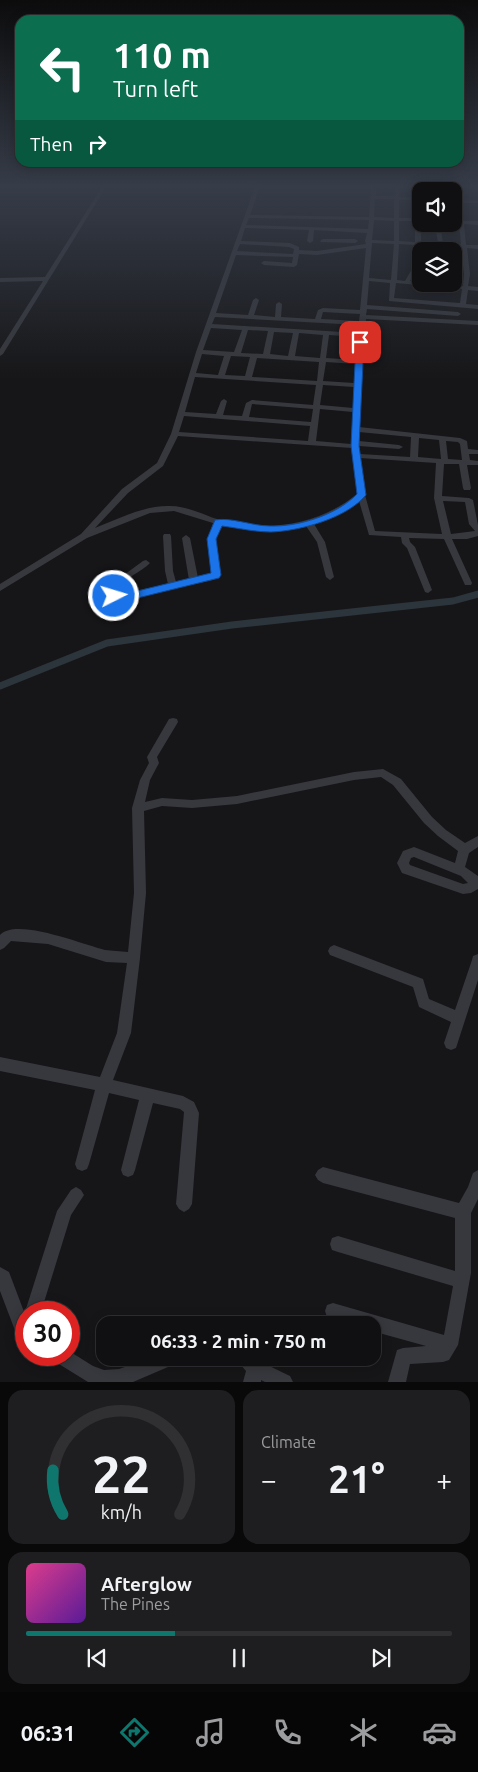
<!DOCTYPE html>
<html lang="en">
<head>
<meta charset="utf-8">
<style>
  :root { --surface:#101012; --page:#1e1e20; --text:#f1f3f6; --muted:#9c9d9f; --line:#303032; --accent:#0f766e }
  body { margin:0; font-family:Ubuntu,sans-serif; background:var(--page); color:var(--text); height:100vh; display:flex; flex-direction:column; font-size:19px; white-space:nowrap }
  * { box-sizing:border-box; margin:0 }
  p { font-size:16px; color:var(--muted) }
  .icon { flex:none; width:28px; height:28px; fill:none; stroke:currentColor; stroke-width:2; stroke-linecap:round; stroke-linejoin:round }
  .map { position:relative; height:1382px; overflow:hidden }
  .drawer { display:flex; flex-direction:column; gap:8px; padding:8px; background:#09090a; flex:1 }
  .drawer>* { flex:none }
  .top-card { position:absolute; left:15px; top:15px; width:449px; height:152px; border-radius:15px; box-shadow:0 2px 12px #0003,0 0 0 1px var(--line); background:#0b6e4f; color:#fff; overflow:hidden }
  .tools { position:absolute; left:412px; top:182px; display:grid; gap:10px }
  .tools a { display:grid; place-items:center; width:50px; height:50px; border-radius:10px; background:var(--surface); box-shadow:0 2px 12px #0003,0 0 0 1px var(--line); font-size:25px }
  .speed { position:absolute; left:15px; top:1301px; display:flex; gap:10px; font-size:25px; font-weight:700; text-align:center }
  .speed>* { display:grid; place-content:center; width:65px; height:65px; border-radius:50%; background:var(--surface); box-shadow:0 2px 12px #0003,0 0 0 1px var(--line); line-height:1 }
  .speed .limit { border:8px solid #d22; background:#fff; color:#111 }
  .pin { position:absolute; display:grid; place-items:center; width:42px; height:42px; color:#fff; margin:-21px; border-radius:10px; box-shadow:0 2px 8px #0006 }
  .me { position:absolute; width:55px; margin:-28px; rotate:85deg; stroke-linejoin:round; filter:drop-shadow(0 0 4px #0008) }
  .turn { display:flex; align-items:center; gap:18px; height:105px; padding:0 15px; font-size:22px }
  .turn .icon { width:65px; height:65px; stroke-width:2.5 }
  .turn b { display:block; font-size:35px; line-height:42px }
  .then { display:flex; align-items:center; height:48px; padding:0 15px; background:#0003; gap:10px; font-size:19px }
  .big { font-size:38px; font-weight:700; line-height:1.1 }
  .drawer .card { flex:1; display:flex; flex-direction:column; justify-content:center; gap:8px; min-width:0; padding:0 18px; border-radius:15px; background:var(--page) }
  .drawer .dial { align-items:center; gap:0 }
  .dial svg { height:130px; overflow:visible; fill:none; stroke:var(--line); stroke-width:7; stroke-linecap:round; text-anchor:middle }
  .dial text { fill:var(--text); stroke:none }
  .song { display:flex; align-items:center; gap:15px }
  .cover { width:60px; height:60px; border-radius:8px; background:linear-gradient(135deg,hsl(330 70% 55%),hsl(270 70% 35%)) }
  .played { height:5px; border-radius:2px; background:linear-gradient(90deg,var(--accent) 35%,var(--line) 35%) }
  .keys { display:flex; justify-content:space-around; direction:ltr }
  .heat { display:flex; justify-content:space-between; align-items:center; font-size:28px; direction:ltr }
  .drawer .tiles { flex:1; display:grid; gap:8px; grid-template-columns:1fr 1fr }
  .card:last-child { grid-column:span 2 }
  .trip { position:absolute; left:96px; top:1316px; width:285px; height:50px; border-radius:15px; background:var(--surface); box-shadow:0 2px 12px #0003,0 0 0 1px var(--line); font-weight:700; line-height:50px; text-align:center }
  .tabs { display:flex; height:80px; justify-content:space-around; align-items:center; background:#060607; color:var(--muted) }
  .tabs .icon { width:35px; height:35px }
  .tabs .current { color:var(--accent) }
  .tabs b { font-size:22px; color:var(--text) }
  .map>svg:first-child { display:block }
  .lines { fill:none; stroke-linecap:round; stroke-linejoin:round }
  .canal { stroke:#2c353c; stroke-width:7 }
  .minor { fill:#37383d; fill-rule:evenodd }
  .route { fill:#1a73e8; stroke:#114b97 }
</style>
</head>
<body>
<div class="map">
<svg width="478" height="1382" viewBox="0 0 478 1382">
  <rect width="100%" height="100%" fill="#161618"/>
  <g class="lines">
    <path class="canal" d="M0,686L107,643L232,625L453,601L478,594"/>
    <path class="minor" d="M102,187H106L3,354L0,356V349L43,281L0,282V278L45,277Z
      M255,187H376V196H394L395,187H399V197H415V187H419V197L421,198V200H419L420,218L421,219V242L438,243L435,224H440L443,243L461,244L459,224L454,223V221H458L456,203L454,202V200H456L455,187H459L461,200L478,201V203H461L463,221H478V225L464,224L466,245H478V249L467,248L470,274L468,286L478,287V291L468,290L466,304L478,305V309L389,301L390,283L369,281L367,305L458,312L461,314L458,316L367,309L366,315L478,321V325L366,319L360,385L359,427L460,438L467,441L468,449L478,450V454H469L470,460L478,461V465H467L471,488L470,490H464L463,488L459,464H444L442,496L469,498L473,500L478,525V536L467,539H452L472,583L471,585H465L444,539L409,538L410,542L415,547L432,590L428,593L425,592L407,548L402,543L401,537L369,535L359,501C345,512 330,520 314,524L325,542L334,577L330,580L326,577L317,542L306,526C278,532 250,531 221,525L216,539L220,572L219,577L213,580L116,601L113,600L111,590L117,580L143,561L146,560L150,563C142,572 118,580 120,594L168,584L165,571L163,536L164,534H170L171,536L173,571L176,582L189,580L182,538L186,535L190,538L198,578L212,574L208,539L213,523L174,511L150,513L87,538L0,591V584L81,534L122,489L157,463L171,434L196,352ZM259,189H371L369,217L250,215ZM375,199H394V218L374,217ZM399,200H415L414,218H399ZM249,218L369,220L368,229L246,225ZM374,220L394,221V241L372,240ZM399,221H415V242L399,241ZM245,228L309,230L307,241L310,243L313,241L314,230L367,233L365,241L366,244L317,251L299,250V247L290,243L241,241ZM372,243L394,244L391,280L369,278ZM240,244L289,247L294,249L293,254L237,251ZM399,244L415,245V264L405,281L397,280ZM421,245L438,246L440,251H443V247L461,248L464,274L463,286L421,284V282L410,281L421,264ZM366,248L360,310L323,308L318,310L315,319L281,317L282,304L279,302L276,304L275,317L254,315L259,300L256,298L253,300L248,315L216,313L236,255L293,257L292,263L264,261L261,263L264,265L294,267L297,265L299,254L317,255ZM396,283L462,289L460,303L394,298ZM323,312L360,314L359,321L321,319ZM215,317L359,325L358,333L212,324ZM211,328L242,330L234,352L203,350ZM248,330L268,331L263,354L241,353ZM274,332L293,333L288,356L270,354ZM299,333L323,335L320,358L295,356ZM329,335L358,337L356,360L326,358ZM202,354L224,356L218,375L196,373ZM231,356L250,357L245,376L225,375ZM257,358L319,362L317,381L252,377ZM326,362L356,364L354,383L323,381ZM195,377L316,385L313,405L252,400L246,403L242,416L223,415L227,401L224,399L221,401L216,414L185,412ZM323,385L354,387L353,408L320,405ZM252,404L313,409L311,422L249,417ZM320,409L353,412L351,444L316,441ZM184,416L310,426L308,441L179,432ZM359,432L411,437L410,457L360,454L359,446L399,449L403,447L399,445L359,441ZM178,436L352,448L357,494C319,525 267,533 220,520C203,515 186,505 168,506C143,506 118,519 95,528L128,493L163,466ZM419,438L439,440L441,459L418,457ZM446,441L458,442L460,444L462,460L448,459ZM360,458L436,463L434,498L442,534L375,531L365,495ZM443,501L465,502L469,524L475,531L451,534Z
      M475,187H478V191H476Z
      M323,239H355L358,241L355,243L321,242L320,241Z
      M173,718L177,719L178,722L157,757L159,763L150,780L145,802L162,798L192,800L237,796L354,772L383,769L401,779L432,817L446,830L465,843L478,836V847L469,853L465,867L478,876V889L471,893L463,894L402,873L397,863L403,851L414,847L455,863L458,851L438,836L424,823L393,785L381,777L354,780L237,804L192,808L162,806L144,811L146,893L140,958L131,1033L113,1080L183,1096L194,1102L199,1113L192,1204L189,1209L184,1212L179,1209L176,1204L184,1112L180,1109L153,1103L135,1170L133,1175L128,1177L123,1175L121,1170L139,1100L109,1093L89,1164L87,1169L82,1171L77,1169L75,1164L95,1090L0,1071V1057L100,1077L117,1033L127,963L106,962L48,944L11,941L4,948L0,950V935C16,917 84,945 105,950C112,951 120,951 128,952L134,893L132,808L140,780L149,763L147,757L169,719ZM414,857L461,876L468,883L463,884L410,865L409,863L411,858Z
      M334,945L423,979L429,999L455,1010L472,960L473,956L478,954V980L456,1048L451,1050L446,1048L444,1043L451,1022L419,1007L413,987L330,955L328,951L330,947Z
      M323,1167L459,1203L468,1187L473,1173L478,1170V1199L471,1213V1273L458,1345L449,1360L443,1362L410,1364L406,1382H388L397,1350L403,1348L426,1346L372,1331V1325C356,1325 342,1323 327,1317L325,1311L327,1305L333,1303L444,1335L453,1286L338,1252L332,1250L330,1244L332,1238L338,1236L455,1271V1218L323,1183L318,1180L315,1175L318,1170Z
      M76,1187L81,1190L84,1195L71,1215L41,1312H26V1316L25,1312L57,1211L71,1190Z
      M0,1267L9,1272L26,1317L25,1343L19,1341L0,1291Z
      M69,1351L93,1366L104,1370L119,1369L151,1358H177L175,1364L133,1382H88L54,1361L52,1355H69Z
      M238,1358H257L261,1362L290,1376L293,1382H265L261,1380V1382H243L246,1371L240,1364Z"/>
  </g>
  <linearGradient id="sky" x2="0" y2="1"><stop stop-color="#0c0c0d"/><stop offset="0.49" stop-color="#363c48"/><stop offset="1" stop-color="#363c48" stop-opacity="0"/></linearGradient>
  <rect width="478" height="380" fill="url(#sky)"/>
  <path class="route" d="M360,339L364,342L359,446L366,495C347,518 300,531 271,532C255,532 238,528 222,526L216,539L221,575L219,578L121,602L111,599L109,596L111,594L121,595L211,573L207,539L215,520C232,517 252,526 270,526C298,527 337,515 357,494L351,446L356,342Z"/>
</svg>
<div class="tools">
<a><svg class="icon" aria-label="sound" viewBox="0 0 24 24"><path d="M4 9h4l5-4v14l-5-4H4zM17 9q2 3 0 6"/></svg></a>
<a><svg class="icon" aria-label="layers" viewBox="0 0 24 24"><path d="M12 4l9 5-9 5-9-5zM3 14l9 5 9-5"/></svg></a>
</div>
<div class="speed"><div class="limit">30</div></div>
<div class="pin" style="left:360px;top:342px;background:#d93025"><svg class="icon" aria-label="arrive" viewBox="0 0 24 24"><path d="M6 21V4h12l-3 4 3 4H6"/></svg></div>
<svg class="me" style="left:114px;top:596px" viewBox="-20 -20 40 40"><circle r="17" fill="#1a73e8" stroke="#fff" stroke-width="3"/><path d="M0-11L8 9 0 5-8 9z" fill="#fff"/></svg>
<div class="trip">06:33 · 2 min · 750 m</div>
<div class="top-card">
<div class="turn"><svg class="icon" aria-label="left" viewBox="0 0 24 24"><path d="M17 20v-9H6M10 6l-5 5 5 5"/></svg><div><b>110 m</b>Turn left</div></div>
<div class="then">Then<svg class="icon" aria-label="right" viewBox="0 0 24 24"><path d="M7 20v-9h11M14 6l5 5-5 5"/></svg></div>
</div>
</div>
<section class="drawer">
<div class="tiles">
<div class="card dial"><svg viewBox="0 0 100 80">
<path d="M14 69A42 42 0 1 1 86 69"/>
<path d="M14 69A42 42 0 0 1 8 42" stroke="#0f766e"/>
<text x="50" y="56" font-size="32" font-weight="700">22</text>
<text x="50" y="72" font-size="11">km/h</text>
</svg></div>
<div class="card"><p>Climate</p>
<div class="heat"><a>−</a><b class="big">21°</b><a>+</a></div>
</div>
<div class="card">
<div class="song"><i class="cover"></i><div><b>Afterglow</b><p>The Pines</p></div></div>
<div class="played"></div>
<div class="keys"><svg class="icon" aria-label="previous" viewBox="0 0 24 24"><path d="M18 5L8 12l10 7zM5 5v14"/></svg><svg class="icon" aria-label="pause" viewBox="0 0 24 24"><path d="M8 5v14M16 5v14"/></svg><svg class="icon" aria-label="next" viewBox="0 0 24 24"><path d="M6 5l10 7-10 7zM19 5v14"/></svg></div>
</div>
</div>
</section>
<nav class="tabs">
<b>06:31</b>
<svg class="icon current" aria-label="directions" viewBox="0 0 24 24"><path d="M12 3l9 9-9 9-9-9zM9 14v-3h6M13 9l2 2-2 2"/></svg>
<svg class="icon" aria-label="music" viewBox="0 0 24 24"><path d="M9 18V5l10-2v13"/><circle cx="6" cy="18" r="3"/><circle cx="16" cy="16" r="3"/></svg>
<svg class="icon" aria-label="phone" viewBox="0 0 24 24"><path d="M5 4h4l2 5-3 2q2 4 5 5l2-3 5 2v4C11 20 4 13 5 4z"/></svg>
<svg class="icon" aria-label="climate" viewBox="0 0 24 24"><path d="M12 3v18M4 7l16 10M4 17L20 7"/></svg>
<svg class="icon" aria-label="car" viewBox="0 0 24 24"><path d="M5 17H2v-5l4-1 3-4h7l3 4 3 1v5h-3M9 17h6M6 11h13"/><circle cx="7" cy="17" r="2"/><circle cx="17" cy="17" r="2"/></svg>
</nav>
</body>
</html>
